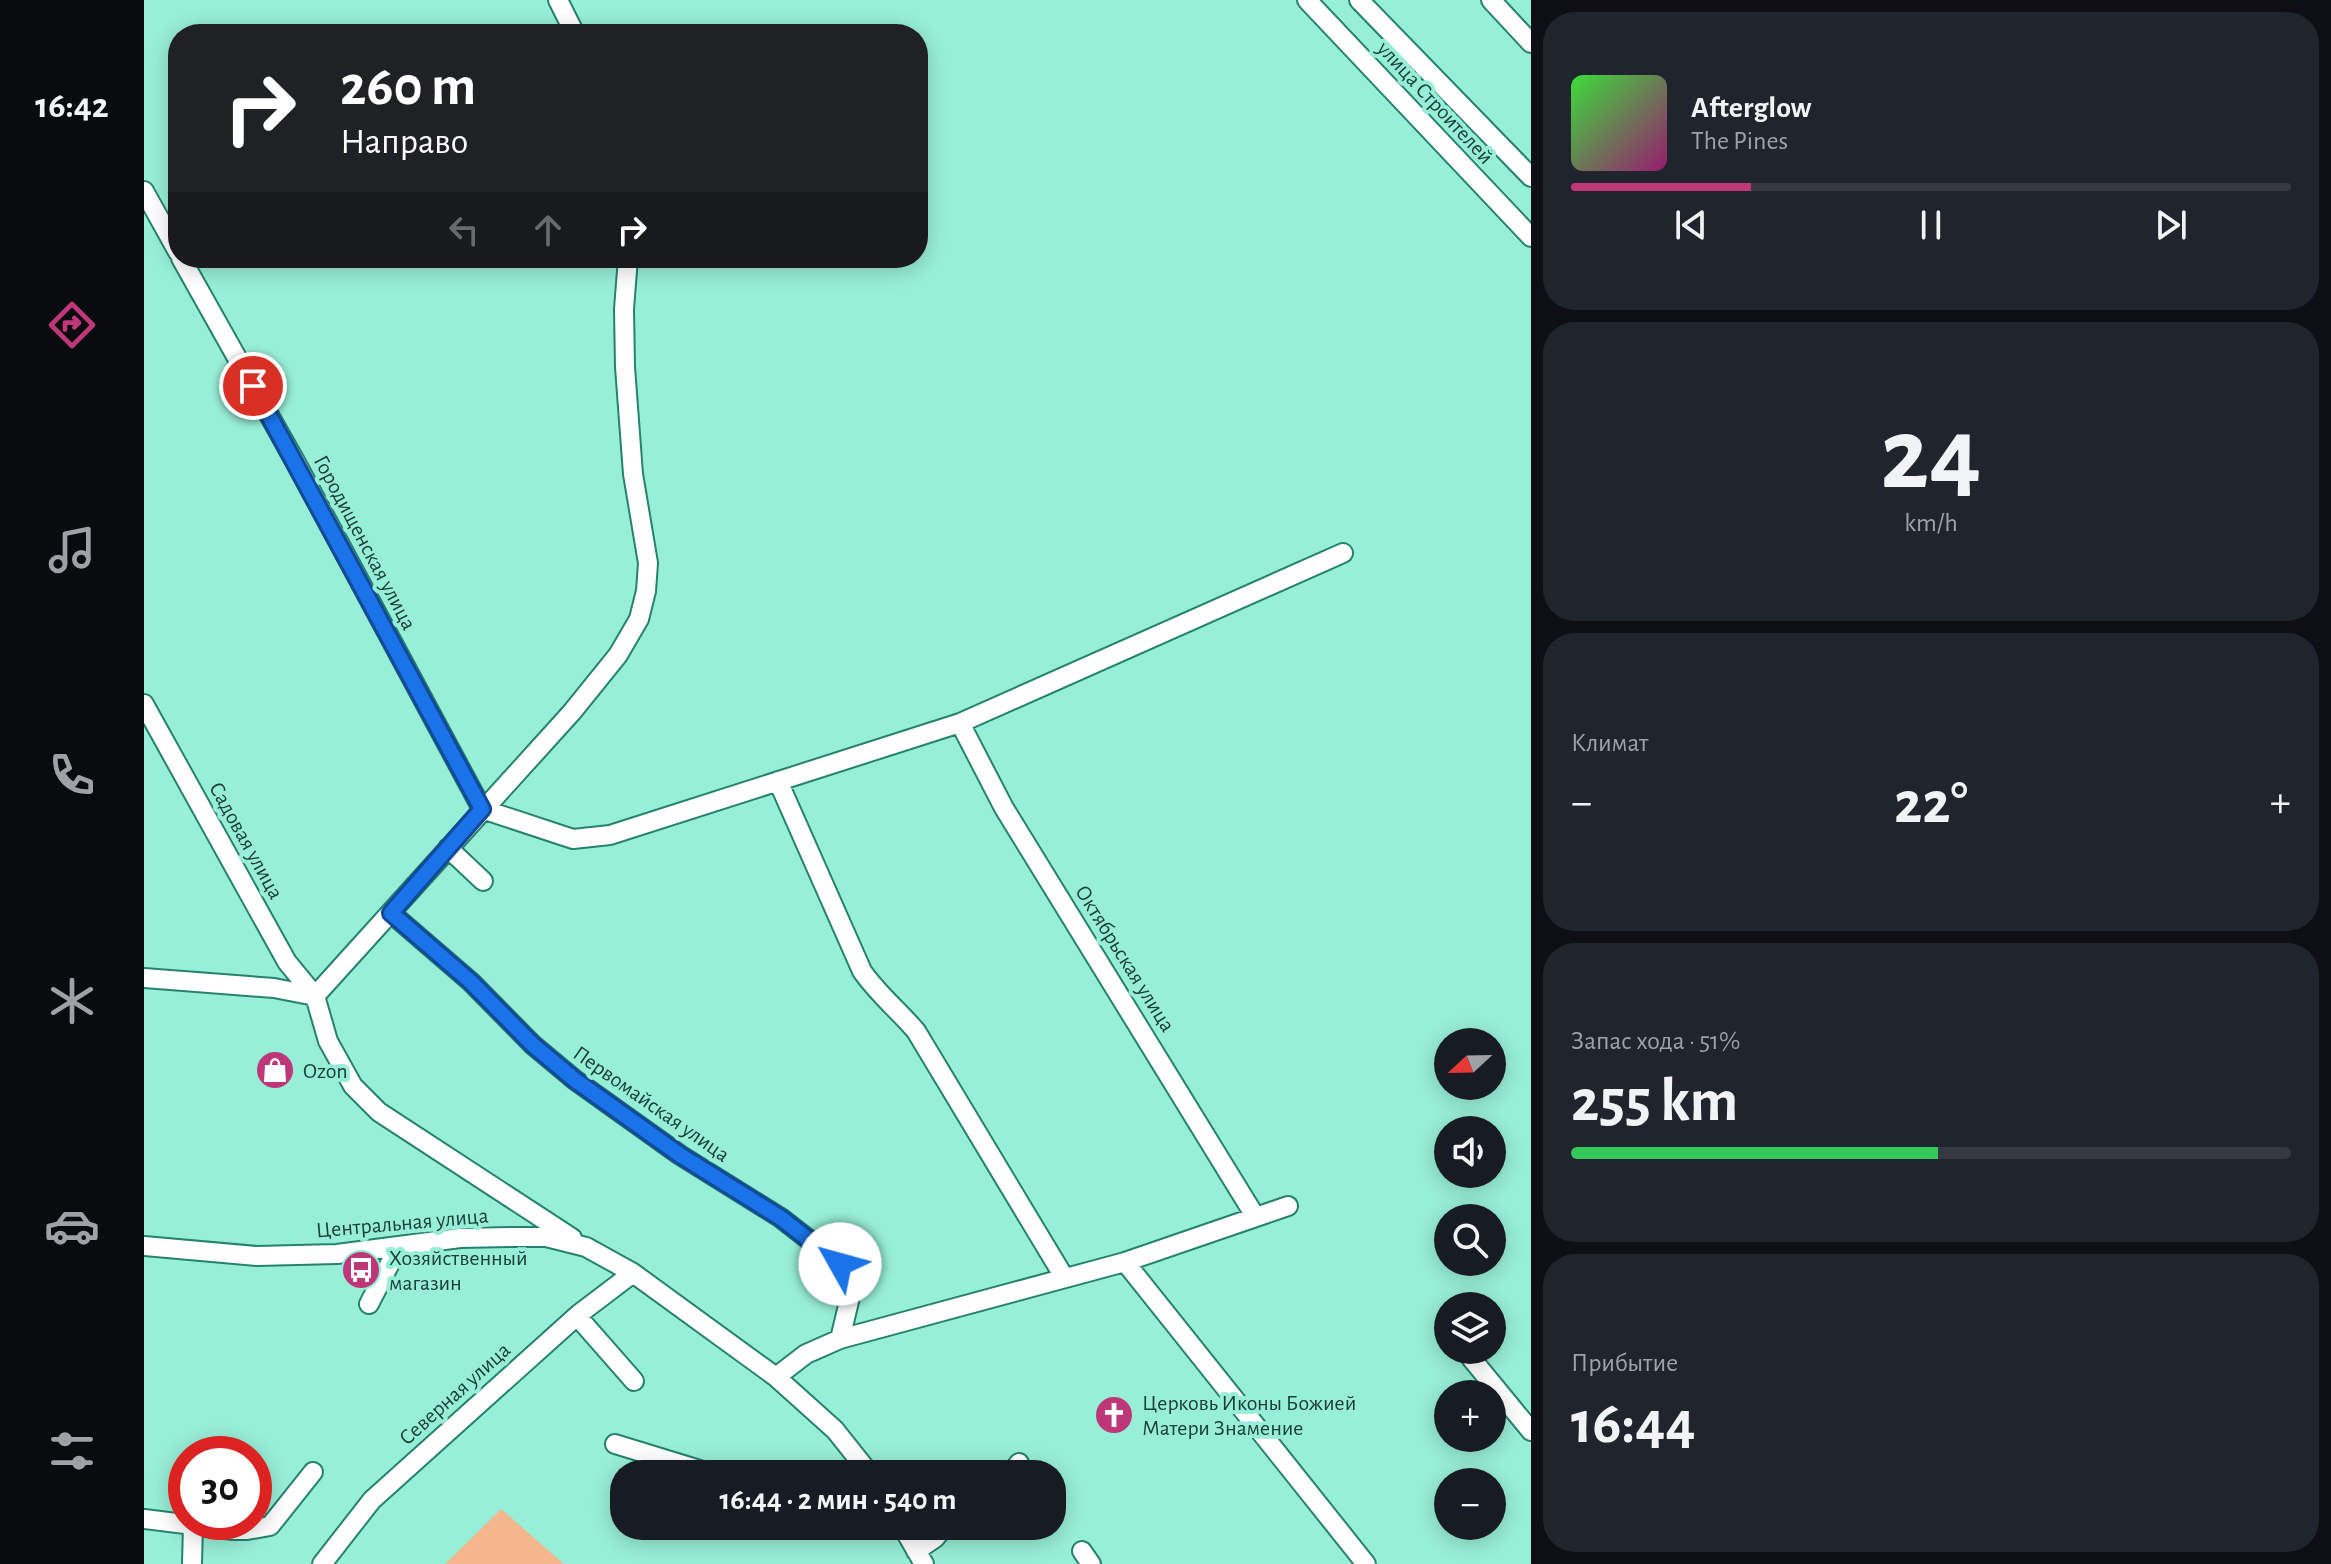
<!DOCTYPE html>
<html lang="ru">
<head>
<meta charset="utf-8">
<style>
  :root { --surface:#171b24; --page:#20242c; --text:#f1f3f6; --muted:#9ea1a6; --line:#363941; --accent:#be3879 }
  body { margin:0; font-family:"Alegreya Sans",sans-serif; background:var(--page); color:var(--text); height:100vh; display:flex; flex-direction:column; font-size:30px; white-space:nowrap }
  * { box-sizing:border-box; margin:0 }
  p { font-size:26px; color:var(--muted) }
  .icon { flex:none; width:44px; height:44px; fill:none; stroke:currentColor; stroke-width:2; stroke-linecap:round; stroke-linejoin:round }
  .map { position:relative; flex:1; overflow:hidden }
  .sheet { display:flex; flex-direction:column; gap:12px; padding:12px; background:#0d0f14; width:800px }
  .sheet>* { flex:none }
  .hud { position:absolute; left:24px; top:24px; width:760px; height:244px; border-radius:32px; box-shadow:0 4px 20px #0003; background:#202124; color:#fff; overflow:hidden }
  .needle { width:52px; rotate:248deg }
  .fabs { position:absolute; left:1290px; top:1028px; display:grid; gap:16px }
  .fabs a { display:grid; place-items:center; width:72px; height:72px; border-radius:50%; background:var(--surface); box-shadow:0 4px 20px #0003; font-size:40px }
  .speed { position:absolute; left:24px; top:1436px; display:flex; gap:16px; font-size:40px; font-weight:700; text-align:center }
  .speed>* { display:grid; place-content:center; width:104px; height:104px; border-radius:50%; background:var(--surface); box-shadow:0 4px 20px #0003; line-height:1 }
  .speed .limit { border:12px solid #d22; background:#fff; color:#111 }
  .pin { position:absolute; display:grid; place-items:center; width:68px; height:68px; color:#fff; margin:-34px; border:4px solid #fff; border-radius:50%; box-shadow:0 2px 8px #0007 }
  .me { position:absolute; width:88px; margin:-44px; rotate:308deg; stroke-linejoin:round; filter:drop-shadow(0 0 6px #0008) }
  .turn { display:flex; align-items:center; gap:28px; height:168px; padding:0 40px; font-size:36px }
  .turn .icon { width:104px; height:104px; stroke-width:2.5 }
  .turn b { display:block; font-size:56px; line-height:68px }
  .lanes { display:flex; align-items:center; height:76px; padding:0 40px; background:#0003; justify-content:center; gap:40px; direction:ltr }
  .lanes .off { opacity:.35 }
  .big { font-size:60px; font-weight:700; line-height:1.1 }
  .sheet .tile { flex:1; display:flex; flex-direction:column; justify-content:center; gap:12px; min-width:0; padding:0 28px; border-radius:32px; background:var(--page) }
  .sheet .dial { align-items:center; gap:0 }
  .dial b { font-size:104px; line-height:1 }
  .song { display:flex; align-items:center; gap:24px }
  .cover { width:96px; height:96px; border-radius:12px; background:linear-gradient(135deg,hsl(120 70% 55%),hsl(320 70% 35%)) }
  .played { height:8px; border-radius:4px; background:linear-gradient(90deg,var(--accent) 25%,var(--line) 25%) }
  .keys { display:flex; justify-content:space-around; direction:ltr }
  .heat { display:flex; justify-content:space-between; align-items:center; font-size:44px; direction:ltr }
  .charge { height:12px; border-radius:6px; background:linear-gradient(90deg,#34c759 51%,var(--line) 0) }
  .trip { position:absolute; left:466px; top:1460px; width:456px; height:80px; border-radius:32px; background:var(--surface); box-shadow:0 4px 20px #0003; font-weight:700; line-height:80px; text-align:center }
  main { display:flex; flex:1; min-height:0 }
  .dock { display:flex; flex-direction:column; width:144px; justify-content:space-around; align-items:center; background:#090b0e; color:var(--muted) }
  .dock .icon { width:56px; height:56px }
  .dock .on { color:var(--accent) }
  .dock b { font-size:36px; color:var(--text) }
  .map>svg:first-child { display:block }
  .green { fill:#f3b68d }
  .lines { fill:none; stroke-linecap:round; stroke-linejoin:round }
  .minor-casing { stroke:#25826e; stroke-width:22 }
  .minor { stroke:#fff; stroke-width:18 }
  .route-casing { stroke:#114b97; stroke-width:20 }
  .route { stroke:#1a73e8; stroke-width:14 }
  .labels { text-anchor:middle; stroke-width:8; stroke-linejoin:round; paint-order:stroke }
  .street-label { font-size:22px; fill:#1b4037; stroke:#98efd7 }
  .poi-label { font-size:22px; fill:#1b4037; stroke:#98efd7; text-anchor:start }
</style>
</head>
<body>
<main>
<nav class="dock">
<b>16:42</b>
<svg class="icon on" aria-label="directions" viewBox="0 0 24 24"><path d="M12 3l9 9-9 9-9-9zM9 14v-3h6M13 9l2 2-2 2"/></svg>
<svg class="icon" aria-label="music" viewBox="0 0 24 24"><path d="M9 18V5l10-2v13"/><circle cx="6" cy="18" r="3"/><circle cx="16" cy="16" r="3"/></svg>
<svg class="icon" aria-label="phone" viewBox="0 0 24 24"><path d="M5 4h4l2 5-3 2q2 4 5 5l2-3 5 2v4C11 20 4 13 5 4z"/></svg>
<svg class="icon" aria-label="climate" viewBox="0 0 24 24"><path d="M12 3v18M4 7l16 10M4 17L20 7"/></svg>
<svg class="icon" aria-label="car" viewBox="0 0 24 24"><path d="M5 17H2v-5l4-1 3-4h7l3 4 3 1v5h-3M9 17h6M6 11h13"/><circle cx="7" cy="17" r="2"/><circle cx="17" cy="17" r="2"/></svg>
<svg class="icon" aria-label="filters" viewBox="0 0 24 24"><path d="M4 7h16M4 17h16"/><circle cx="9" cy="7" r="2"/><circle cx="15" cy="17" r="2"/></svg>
</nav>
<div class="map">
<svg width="1387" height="1564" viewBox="0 0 1387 1564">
  <rect width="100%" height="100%" fill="#98efd7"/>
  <path class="green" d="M357,1509L420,1564H301Z"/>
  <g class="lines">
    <defs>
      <path id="minor" d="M414,0L431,34
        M1163,0L1387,237
        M1215,0L1387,177
        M1347,0L1387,43
        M0,191L34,252
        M37,258L152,463L338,809
        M0,704L143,962L171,996L184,1041L209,1086L235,1112L428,1238
        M816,723L860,808L1111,1216
        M634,781L718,971C733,993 754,1010 772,1031L920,1277
        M338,809L429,839L466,835L816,723L1199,553
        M304,848L339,881
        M247,913L327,982L389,1045L431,1080L536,1155L637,1218L696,1264L708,1289L696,1339
        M0,978L130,988L171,996
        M171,996L428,712L474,655L495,619L502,591L504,563L489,474L481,367L480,309L484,258
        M0,1246L113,1256L193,1254L316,1238L369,1237H402L442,1247L489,1273L632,1377L691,1430L726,1474
        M981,1262L1222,1564
        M225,1304L255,1246
        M433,1316L490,1381
        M1327,1358L1387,1431
        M632,1377L662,1354L696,1339L981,1262L1144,1206
        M471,1444L569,1474
        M692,1472L694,1474
        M867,1474L875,1463
        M0,1519L89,1530H103L126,1526L169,1472
        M758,1526L780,1564
        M772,1551L791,1538L801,1526
        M938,1551L947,1564
        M48,1564L49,1524
        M178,1564L228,1500L435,1314L489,1273"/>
    </defs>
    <use href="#minor" class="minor-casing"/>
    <use href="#minor" class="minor"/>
  </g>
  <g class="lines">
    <defs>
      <path id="route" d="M109,386L338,809L247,913L327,982L389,1045L431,1080L536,1155L637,1218L696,1264"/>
    </defs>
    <use href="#route" class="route-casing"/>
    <use href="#route" class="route"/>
  </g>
  <defs>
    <symbol id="shop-disc" viewBox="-11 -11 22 22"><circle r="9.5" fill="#be3879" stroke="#98efd7"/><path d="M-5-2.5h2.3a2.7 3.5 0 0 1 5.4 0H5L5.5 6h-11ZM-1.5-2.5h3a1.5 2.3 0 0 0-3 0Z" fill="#fff"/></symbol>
    <symbol id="bus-disc" viewBox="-11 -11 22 22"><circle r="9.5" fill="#be3879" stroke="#98efd7"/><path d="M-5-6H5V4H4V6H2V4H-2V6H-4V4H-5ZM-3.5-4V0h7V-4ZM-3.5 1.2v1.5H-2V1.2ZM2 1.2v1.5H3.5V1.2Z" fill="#fff"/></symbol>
    <symbol id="church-disc" viewBox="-11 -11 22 22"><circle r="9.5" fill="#be3879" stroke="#98efd7"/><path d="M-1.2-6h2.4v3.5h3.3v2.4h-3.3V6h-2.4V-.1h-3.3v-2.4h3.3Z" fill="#fff"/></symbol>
  </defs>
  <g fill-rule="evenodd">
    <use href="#shop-disc" x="109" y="1048" width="44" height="44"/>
    <use href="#bus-disc" x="195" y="1248" width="44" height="44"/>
    <use href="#church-disc" x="948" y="1393" width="44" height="44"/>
  </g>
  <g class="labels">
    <g class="street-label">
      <text transform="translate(1292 102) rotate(47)" y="8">улица Строителей</text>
      <text transform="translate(222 542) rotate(62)" y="8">Городищенская улица</text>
      <text transform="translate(103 840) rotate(61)" y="8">Садовая улица</text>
      <text transform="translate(982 958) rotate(58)" y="8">Октябрьская улица</text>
      <text transform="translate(508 1103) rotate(35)" y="8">Первомайская улица</text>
      <text transform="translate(258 1222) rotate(-5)" y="8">Центральная улица</text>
      <text transform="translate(310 1393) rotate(-42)" y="8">Северная улица</text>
    </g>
    <g class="poi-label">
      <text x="159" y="1078">Ozon</text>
      <text x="245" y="1265">Хозяйственный<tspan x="245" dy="25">магазин</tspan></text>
      <text x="998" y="1410">Церковь Иконы Божией<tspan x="998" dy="25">Матери Знамение</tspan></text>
    </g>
  </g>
</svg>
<div class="fabs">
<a><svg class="needle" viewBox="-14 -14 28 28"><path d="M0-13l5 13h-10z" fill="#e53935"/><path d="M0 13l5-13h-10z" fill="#9ea1a6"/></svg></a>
<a><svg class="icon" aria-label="sound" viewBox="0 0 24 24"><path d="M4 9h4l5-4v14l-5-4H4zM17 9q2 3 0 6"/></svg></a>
<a><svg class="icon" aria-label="search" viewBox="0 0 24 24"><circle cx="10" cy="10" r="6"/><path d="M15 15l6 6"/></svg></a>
<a><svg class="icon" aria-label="layers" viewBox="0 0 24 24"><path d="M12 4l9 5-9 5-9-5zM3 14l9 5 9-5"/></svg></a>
<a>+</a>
<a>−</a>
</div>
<div class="speed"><div class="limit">30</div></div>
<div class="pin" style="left:109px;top:386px;background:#d93025"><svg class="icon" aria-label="arrive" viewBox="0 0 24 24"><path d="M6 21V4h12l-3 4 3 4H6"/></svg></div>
<svg class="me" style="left:696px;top:1264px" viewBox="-20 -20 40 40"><circle r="19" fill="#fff"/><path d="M0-13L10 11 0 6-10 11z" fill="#1a73e8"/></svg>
<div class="trip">16:44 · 2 мин · 540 m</div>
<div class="hud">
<div class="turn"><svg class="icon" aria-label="right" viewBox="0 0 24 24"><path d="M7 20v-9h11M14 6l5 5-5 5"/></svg><div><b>260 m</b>Направо</div></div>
<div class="lanes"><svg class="icon off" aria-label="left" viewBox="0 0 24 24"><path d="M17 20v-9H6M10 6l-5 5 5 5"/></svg><svg class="icon off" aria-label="ahead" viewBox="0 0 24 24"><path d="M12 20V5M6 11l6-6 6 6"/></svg><svg class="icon" aria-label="right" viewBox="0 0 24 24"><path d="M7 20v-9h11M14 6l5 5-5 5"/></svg></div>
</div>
</div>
<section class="sheet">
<div class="tile">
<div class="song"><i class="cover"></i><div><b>Afterglow</b><p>The Pines</p></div></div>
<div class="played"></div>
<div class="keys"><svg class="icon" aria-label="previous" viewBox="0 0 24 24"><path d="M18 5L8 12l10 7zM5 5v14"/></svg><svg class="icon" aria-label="pause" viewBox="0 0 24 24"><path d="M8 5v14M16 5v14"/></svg><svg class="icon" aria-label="next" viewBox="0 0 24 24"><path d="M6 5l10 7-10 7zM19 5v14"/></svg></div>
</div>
<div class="tile dial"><b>24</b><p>km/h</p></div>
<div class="tile"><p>Климат</p>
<div class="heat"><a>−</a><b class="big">22°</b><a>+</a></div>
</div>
<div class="tile"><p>Запас хода · 51%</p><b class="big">255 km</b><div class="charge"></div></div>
<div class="tile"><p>Прибытие</p><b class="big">16:44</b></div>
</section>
</main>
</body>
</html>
